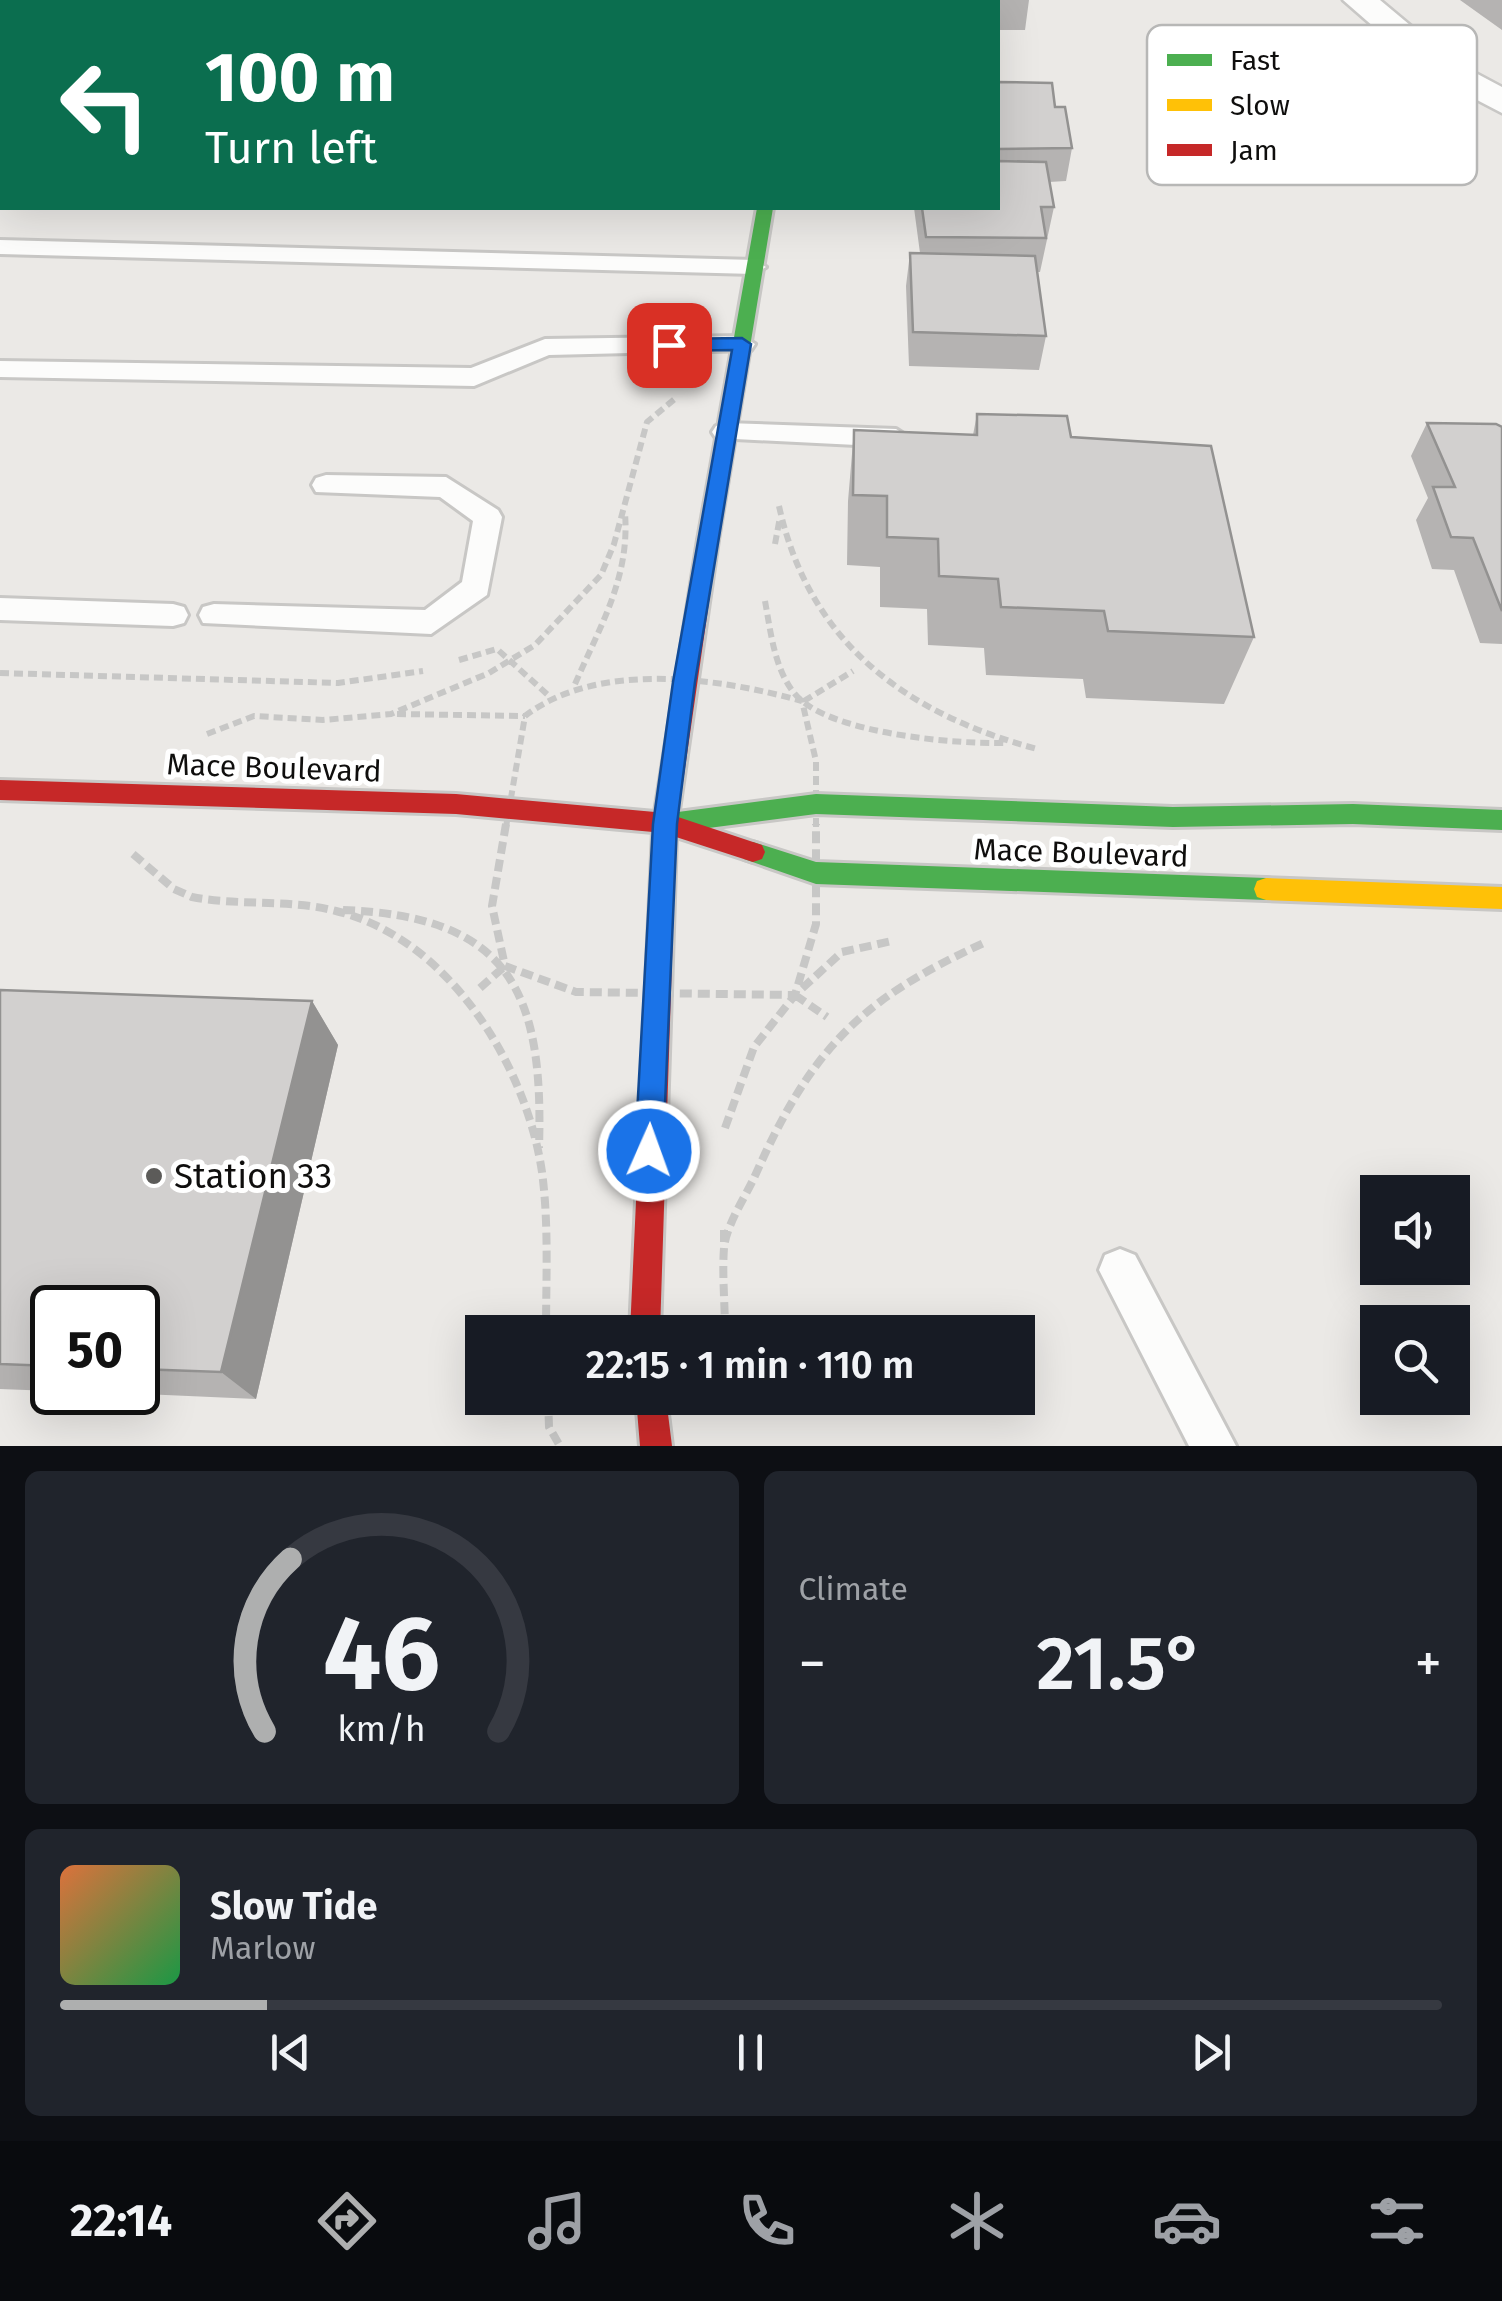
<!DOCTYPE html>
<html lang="en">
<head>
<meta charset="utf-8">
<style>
  :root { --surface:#171b24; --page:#20242c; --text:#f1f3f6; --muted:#9ea1a6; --line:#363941; --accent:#aeafaf }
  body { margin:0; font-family:"Fira Sans",sans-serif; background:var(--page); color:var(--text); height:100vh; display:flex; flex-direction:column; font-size:38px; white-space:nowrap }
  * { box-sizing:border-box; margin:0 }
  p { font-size:32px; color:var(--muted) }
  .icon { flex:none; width:55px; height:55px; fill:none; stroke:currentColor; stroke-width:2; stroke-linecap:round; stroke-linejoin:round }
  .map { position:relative; height:1446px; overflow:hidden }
  .sheet { display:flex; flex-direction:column; gap:25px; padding:25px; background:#0d0f14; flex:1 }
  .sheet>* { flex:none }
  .banner { position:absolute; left:0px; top:0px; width:1000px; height:210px; box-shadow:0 10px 40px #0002; background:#0b6e4f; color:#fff; overflow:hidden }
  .tools { position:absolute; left:1360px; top:1175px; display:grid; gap:20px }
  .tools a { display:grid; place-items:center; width:110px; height:110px; border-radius:0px; background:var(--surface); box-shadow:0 10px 40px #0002; font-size:50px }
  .speed { position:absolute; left:30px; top:1285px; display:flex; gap:20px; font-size:50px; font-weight:700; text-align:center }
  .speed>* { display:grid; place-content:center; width:130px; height:130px; border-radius:50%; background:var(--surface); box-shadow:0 10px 40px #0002; line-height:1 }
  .speed .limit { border:5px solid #111; border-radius:15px; background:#fff; color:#111 }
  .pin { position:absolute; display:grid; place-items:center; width:85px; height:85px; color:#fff; margin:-42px; border-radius:20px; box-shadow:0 5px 15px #0006 }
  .me { position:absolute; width:110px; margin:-55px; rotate:2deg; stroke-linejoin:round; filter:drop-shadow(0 0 8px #0008) }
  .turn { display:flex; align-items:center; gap:35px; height:210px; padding:0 40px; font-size:45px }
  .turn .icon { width:130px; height:130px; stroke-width:2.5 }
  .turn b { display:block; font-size:70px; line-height:85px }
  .big { font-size:75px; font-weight:600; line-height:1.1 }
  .sheet .card { flex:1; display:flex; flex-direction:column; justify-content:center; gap:15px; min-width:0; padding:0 35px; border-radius:15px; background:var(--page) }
  .sheet .dial { align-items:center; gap:0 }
  .dial svg { height:260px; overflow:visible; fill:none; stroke:var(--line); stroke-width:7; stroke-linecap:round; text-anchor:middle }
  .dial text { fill:var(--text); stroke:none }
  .song { display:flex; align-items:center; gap:30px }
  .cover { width:120px; height:120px; border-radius:15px; background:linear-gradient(135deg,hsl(20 70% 55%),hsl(140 70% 35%)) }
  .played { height:10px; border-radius:5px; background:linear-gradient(90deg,var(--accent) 15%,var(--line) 15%) }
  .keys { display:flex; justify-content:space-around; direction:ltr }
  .heat { display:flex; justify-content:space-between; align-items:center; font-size:55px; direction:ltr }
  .sheet .tiles { flex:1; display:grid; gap:25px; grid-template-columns:1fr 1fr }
  .card:last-child { grid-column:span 2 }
  .trip { position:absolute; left:465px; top:1315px; width:570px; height:100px; border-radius:0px; background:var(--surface); box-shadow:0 10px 40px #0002; font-weight:600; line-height:100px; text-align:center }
  .tab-bar { display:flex; height:160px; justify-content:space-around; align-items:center; background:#090b0e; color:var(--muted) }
  .tab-bar .icon { width:70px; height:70px }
  .tab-bar .on { color:var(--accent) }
  .tab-bar b { font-size:45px; color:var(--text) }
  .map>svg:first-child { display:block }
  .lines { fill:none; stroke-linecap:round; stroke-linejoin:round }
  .lane-casing { stroke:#c8c7c5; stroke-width:6 }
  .street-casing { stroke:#c8c7c5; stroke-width:5 }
  .fast-casing { stroke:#c8c7c5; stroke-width:6 }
  .slow-casing { stroke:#c8c7c5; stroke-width:6 }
  .jam-casing { stroke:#c8c7c5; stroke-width:6 }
  .path-far2 { stroke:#c7c7c6; stroke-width:4; stroke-dasharray:8 4; stroke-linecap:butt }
  .path-far1 { stroke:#c7c7c6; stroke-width:6; stroke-dasharray:9 5; stroke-linecap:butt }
  .path { stroke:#c7c7c6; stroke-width:8; stroke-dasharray:12 6; stroke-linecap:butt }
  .lane { fill:#fcfcfb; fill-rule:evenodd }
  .street { fill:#fcfcfb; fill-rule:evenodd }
  .fast { fill:#4caf50; fill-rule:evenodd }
  .slow { fill:#ffc107; fill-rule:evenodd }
  .jam { fill:#c62828; fill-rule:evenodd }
  .wall { fill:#b5b3b2 }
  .shaded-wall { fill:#939291 }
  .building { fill:#d2d0cf; stroke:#939291; stroke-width:2.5 }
  .route { fill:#1a73e8; stroke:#114b97; stroke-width:2.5 }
  .poi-dot { fill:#5c5b59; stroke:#fff; stroke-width:4 }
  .labels { text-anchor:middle; stroke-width:10; stroke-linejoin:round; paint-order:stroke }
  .street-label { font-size:30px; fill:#0f0e0d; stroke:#fff }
  .near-poi-label { font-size:35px; fill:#0f0e0d; stroke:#fff; text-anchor:start }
  .key { fill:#fff; stroke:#b7b7b6; stroke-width:2.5 }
  .key-label { font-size:28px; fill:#0f0e0d }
</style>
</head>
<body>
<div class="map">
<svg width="1502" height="1446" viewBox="0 0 1502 1446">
  <rect width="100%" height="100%" fill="#ebe9e6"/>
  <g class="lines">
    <defs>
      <path id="lane" d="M0,240L754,260L766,267L754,274L0,254Z
        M742,336L755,344L751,350L549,355L474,386L0,377V361L471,368L545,339Z
        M726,423L896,429L910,438L896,447L716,438L712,432L716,426Z
        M326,475L446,477L498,510L502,517L487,595L431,634L203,623L199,615L203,607L214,604L425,610L462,582L473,521L440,497L316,492L312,485L316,478Z
        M0,598L173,604L184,607L188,615L184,623L173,626L0,620Z
        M1120,1249L1135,1255L1236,1446H1189L1099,1270L1105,1255Z"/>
      <path id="street" d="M1343,0H1380L1453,61L1502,87V113L1429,75Z"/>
      <path id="fast" d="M757,208H773L718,540L708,547L698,540Z
        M816,794L1173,807L1353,804L1502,810V830L1353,824L1173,827L816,814L678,832L670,829L666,822L670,815L678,812Z
        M753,842L816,862L1266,878L1275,881L1278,889L1275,897L1266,900L816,884L744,859L741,852L744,845Z"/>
      <path id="slow" d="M781,0H795V2H782Z
        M1266,878L1502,887V909L1266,900L1257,897L1254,889L1257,881Z"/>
      <path id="jam" d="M708,533L718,540L678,817L762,845L765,852L762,859L753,862L676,837L660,1332H630L653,832L456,814L0,800V780L456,794L655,812L698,540Z
        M636,1398H666L672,1446H640Z"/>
    </defs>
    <use href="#lane" class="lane-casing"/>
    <use href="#street" class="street-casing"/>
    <use href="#fast" class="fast-casing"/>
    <use href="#slow" class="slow-casing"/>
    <use href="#jam" class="jam-casing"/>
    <path class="path-far2" d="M626,0L711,1"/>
    <path class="path-far1" d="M779,506C809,643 906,714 1037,749
      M775,544L780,517
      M765,601C771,633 775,678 802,701C842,734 953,744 1004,743
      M459,660L497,649L548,695
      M0,673L338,683L423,671
      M575,684C600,626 630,578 625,513
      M804,701L853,671
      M397,714L525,716
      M207,734L254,716L323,720L391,714L489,673L535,645L601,575L614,544L647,422L676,398
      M506,827L525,716C598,660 719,678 802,701L816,761V827"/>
    <path class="path" d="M506,824L492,906L505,966L576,992L795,995L816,924V824
      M133,854L174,889L192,897C239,906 290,899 336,911C448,938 526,1064 542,1172C549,1225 546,1279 546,1332
      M343,910C510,916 544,992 539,1148
      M480,988L505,966
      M795,995L827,1017
      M725,1128L754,1047L795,995L842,952L892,941
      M724,1230V1244
      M725,1332C725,1304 722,1275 724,1248C726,1226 744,1199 754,1178C810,1051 858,1000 986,942
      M548,1398L549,1427L560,1446"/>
    <use href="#lane" class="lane"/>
    <use href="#street" class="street"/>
    <use href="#fast" class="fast"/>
    <use href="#slow" class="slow"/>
    <use href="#jam" class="jam"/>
  </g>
  <path class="wall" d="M349,0H646V2H348Z
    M907,0H1029L1025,30H998V2H907Z
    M1460,0H1502V30Z
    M0,59L2,60V192H0Z
    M998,82L1055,107L1072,148L1066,181L1049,182L1054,207L1040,272H1037L1046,336L1039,370L909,366L906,286L910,253H920L914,208H998Z
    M977,414L1071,437L1254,637L1224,704L1086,698L1083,679L986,675L984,648L928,645L927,609L880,607V567L847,565L848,501L854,430L973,435Z
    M1427,423L1502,427V644L1480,643L1454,570L1432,569L1416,520L1428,498L1411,456Z
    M0,990L312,1001L338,1045L256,1399L98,1392H138V1308H52V1391L0,1389Z"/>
  <path class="shaded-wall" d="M170,0H229L228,2H168Z
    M306,0H344L345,2H305Z
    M312,1001L338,1045L256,1399L221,1372Z"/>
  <path class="building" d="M66,0H170L168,2H64Z
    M211,0H306L305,2H210Z
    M349,0H480L479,2H348Z
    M512,0H637V2H511Z
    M0,60H2V122H0Z
    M998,82L1052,83L1055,107H1065L1072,148L998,149Z
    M998,161L1046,162L1054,207H1041L1046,238L926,237L922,208H998Z
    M910,253L1035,256L1046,336L913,332Z
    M977,414L1067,416L1071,437L1211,446L1254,637L1108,631L1104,611L1001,607L998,579L939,576L938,539L887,537V496L853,495L854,430L977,435Z
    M1427,423L1496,424L1502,427V611L1473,538L1451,537L1433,487H1455Z
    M0,990L312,1001L221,1372L138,1369V1308H52V1366L0,1364Z"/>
  <path class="route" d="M742,338L751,344L695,682L677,824L663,1151L659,1161L649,1165L639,1161L635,1151L653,824L673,682L732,350L669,351L660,345L669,339Z"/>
  <circle class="poi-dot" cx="154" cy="1176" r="10"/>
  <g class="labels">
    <g class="street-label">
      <text transform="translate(274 768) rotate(2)" y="10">Mace Boulevard</text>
      <text transform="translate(1081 853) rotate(2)" y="10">Mace Boulevard</text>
    </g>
    <g class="near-poi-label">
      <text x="174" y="1188">Station 33</text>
    </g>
  </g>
  <rect x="1147" y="25" width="330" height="160" rx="15" class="key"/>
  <rect x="1167" y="54" width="45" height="12" fill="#4caf50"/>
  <rect x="1167" y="99" width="45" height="12" fill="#ffc107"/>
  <rect x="1167" y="144" width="45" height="12" fill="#c62828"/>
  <g class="key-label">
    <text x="1230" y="70">Fast</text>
    <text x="1230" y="115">Slow</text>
    <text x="1230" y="160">Jam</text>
  </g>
</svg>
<div class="tools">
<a><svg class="icon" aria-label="sound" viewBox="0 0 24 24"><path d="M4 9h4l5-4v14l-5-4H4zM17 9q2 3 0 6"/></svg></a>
<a><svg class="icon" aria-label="search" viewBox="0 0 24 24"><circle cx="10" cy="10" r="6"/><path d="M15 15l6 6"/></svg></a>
</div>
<div class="speed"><div class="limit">50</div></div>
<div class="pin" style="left:669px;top:345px;background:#d93025"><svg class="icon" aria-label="arrive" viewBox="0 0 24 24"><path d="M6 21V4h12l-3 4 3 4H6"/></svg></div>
<svg class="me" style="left:649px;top:1151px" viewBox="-20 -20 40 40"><circle r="17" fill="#1a73e8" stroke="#fff" stroke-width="3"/><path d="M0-11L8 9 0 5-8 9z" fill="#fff"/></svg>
<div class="trip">22:15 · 1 min · 110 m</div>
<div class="banner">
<div class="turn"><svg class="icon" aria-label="left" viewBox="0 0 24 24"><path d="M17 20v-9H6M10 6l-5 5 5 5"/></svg><div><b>100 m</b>Turn left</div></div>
</div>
</div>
<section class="sheet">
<div class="tiles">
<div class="card dial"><svg viewBox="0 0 100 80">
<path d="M14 69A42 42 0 1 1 86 69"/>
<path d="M14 69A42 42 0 0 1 22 16" stroke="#aeafaf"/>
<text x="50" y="56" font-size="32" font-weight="700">46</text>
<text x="50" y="72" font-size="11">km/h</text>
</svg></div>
<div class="card"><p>Climate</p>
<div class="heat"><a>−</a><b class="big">21.5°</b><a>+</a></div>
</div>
<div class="card">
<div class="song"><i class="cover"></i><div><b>Slow Tide</b><p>Marlow</p></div></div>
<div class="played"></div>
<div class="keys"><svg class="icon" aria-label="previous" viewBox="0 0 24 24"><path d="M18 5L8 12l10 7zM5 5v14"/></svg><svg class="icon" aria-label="pause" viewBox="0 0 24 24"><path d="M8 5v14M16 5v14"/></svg><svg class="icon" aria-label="next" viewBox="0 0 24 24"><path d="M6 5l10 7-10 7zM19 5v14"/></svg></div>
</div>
</div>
</section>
<nav class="tab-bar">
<b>22:14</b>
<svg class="icon on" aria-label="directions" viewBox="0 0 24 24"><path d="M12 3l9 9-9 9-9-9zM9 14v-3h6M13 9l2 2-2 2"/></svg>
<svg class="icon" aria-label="music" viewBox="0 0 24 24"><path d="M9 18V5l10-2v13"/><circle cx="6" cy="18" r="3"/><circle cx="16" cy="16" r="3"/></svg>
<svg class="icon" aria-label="phone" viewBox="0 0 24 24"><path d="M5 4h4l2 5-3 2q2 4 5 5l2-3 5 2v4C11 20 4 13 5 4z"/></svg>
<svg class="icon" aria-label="climate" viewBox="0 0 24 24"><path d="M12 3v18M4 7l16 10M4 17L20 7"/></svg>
<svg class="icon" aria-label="car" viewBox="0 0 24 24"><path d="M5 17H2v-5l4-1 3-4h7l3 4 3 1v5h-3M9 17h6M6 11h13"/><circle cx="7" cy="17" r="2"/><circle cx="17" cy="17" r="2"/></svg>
<svg class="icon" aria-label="filters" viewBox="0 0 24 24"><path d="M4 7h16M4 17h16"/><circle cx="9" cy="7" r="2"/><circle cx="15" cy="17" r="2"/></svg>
</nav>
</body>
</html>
